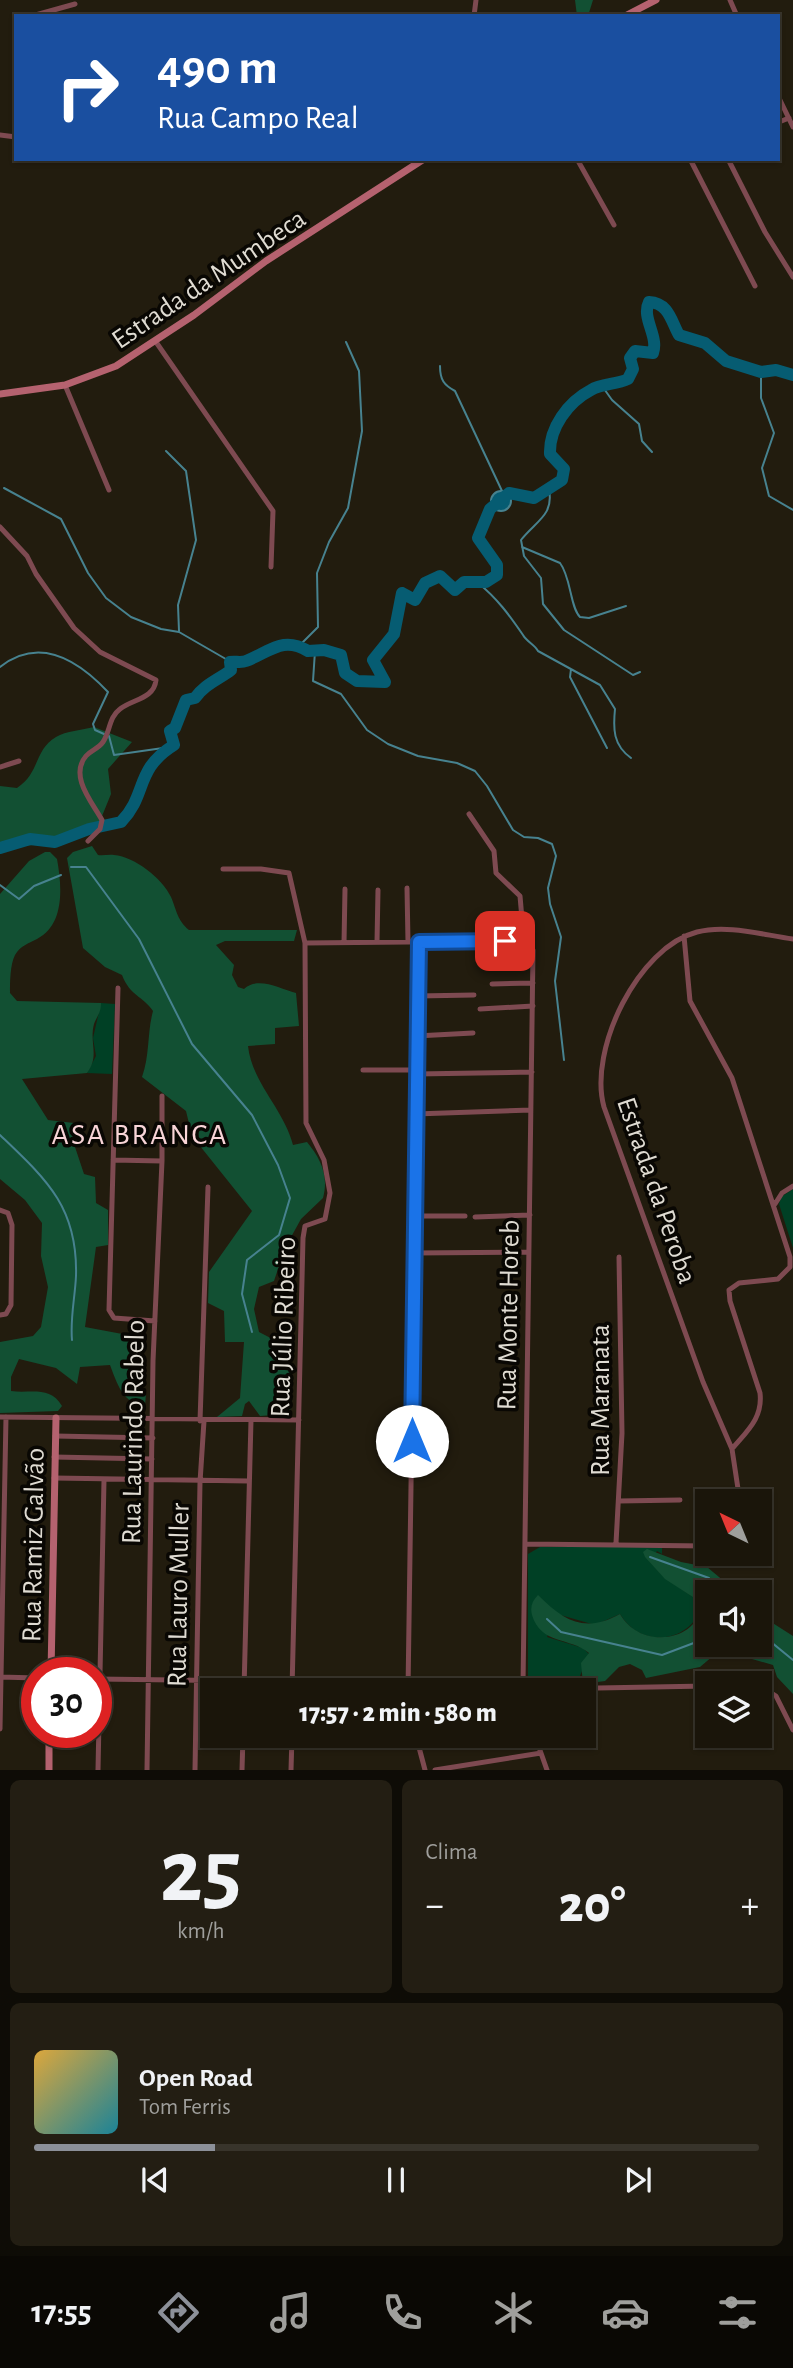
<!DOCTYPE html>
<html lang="pt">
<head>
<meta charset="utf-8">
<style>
  :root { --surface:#1a150a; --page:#231e13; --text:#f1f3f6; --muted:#9f9f9c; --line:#38342b; --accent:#8c9099 }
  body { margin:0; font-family:"Alegreya Sans",sans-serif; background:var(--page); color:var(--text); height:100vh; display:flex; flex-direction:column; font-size:26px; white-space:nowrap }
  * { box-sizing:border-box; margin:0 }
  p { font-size:23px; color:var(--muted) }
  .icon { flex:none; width:38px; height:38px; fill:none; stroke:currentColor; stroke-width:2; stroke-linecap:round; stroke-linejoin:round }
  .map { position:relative; height:1770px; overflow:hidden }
  .details { display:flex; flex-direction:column; gap:10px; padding:10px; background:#0e0c06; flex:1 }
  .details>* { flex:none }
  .hud { position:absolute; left:14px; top:14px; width:766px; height:147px; border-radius:0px; box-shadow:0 2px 5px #0004,0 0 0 2px var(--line); background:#1a4fa0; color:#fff; overflow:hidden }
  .needle { width:46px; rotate:317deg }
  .controls { position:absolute; left:695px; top:1489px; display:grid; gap:14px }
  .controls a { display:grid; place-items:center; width:77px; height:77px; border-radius:0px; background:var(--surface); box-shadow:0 2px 5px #0004,0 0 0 2px var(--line); font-size:35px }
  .speed { position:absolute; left:21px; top:1657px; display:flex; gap:14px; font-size:35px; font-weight:700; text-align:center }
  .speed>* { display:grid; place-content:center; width:91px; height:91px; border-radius:50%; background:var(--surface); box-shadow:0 2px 5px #0004,0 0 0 2px var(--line); line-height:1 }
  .speed .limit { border:10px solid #d22; background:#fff; color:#111 }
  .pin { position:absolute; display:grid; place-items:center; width:60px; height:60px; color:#fff; margin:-30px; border-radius:14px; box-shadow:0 4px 10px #0006 }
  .me { position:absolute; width:77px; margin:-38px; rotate:0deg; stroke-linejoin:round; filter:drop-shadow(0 0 5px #0008) }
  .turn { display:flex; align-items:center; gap:24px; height:147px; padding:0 28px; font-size:32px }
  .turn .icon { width:91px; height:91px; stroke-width:2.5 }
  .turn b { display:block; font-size:49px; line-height:60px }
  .big { font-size:52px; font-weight:800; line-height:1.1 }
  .details .card { flex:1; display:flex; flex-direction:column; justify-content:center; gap:10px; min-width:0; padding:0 24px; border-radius:10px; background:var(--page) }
  .details .dial { align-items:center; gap:0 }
  .dial b { font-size:91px; line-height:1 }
  .song { display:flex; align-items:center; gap:21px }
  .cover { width:84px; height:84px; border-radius:10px; background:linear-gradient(135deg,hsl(40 70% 55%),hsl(190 70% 35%)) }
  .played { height:7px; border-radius:4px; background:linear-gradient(90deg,var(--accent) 25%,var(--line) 25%) }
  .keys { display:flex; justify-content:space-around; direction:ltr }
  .heat { display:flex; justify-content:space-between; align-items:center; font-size:38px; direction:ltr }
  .details .tiles { flex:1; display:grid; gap:10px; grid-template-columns:1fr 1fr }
  .card:last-child { grid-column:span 2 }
  .trip { position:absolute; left:200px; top:1678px; width:396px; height:70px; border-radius:0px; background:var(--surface); box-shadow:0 2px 5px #0004,0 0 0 2px var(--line); font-weight:800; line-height:70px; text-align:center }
  .menu { display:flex; height:112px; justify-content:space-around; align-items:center; background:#0a0804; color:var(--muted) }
  .menu .icon { width:49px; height:49px }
  .menu .selected { color:var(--accent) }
  .menu b { font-size:32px; color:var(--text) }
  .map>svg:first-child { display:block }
  .green { fill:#004025 }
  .forest { fill:#125033 }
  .water { fill:#065c72; stroke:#47828f; stroke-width:2 }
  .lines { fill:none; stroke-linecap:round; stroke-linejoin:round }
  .stream { stroke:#47828f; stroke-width:2 }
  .river { stroke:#065c72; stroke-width:12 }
  .street { stroke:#7e4a51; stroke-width:5 }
  .secondary { stroke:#b5626f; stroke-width:7 }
  .route-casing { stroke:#114b97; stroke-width:18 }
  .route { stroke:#1a73e8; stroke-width:12 }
  .labels { text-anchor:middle; stroke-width:7; stroke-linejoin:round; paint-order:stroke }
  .street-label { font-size:28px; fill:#dfdbd2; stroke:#090703 }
  .neighbourhood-label { font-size:30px; letter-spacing:2px; fill:#f8d4d7; stroke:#090703 }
</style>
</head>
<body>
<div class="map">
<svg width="793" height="1770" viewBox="0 0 793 1770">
  <rect width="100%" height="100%" fill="#221c0e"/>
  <path class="green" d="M101,1003L115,1004L112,1074L87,1073L96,1056L93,1038Z
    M793,1189V1248L779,1204L781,1197Z
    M540,1547H662V1554L657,1551L649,1561L665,1578L699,1601L701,1610C685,1645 639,1647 620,1614L595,1625L557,1614L547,1637L583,1648L589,1654L580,1676L583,1684H528V1554Z"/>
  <path class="forest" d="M575,0H593L588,16H577Z
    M94,727L132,742L108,769L111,794L100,821L59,843L8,847L0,854V786L17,788C40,773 34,750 56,737C66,731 82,730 94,727Z
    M92,846L98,855C103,856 109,854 114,855C135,857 162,878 171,897C177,911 177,920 189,930H297L294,941H225L216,945L234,965L232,975L238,987L244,989C258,976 280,989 296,993L299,1026L275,1028V1044L248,1046C252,1083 284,1109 293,1145L307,1142C321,1159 329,1176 323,1198L301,1219L285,1248L274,1281L259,1287L254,1309L259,1332L288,1347L291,1353L292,1407L287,1414L260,1416L249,1401L245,1404L242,1416L217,1417L240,1398L244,1342H225L224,1311L208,1303L209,1272L252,1211L192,1136L186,1111L142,1077C150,1055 147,1033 153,1011C143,996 130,996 122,975L105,967L83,948L67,858L73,852Z
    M45,852H50L57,859C62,886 65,925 37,939C29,943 20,946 15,955C10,965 10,982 10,993L17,1001L101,1003C101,1013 97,1016 94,1024C89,1043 100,1056 87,1073L22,1079L48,1120L74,1123V1144L84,1174L95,1177L96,1203L108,1210V1245L96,1247L85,1327L133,1336L129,1381L139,1392L146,1394L145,1405C123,1405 117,1383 110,1365L80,1367L77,1384L56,1368L19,1359L11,1377V1391C30,1394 50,1385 62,1406L58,1411L0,1413V1342L33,1336L41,1327L48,1287L41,1256L42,1223L25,1200L0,1179V894L29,861Z
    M647,1549L681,1562L707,1567L737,1592H707V1645H760V1615L793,1636V1694L777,1677L773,1665L752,1659L742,1649L732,1646L720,1650L700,1667L646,1678L642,1670L630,1664L619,1667L605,1681L583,1684L581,1663L589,1653C570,1637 541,1645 532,1615C530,1607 532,1601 538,1595C565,1622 585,1633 620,1614C643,1654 706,1638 699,1601L665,1579L645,1557L643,1552Z"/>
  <path class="water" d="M491 501a10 10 0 1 1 20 0a10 10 0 1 1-20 0Z"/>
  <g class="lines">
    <path class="stream" d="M440,366C440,380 444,385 455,391L502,491
      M761,372V398L774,433L762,468L769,496L793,510
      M602,386L612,400L639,424L642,441L652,452
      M166,451L186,471L196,540L178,605L179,631
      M4,488L61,519L88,573L106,598L131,617L161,629L179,632L231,662
      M549,490C554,515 536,521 521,540L524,556L541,578L543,604L564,630L633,675L640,672
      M522,547L560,563C571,577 570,607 580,617L589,618L626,606
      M478,583C497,598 510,616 523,635C527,642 534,644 538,651L600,685L615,709C613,729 613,745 631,758
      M300,645L318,627L317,573L329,542L348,508L362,431L359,371L346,342
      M315,651L313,681L341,694L367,730L388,744L418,756L457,763L475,771L487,786L513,830L524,837L538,838L552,844L556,856L548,888L550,904L561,937L555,981L564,1060
      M0,667C39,636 78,660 108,692L93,724L95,730L104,734
      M571,669L570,677L607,748
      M109,736L114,755L170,747
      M71,867H86L139,939L192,1044L252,1115L278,1165L290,1198L279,1235L247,1260L242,1294L252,1332
      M0,885L19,899L34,886L61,875
      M0,1135C46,1179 78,1207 76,1276C75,1298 70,1318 72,1340
      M650,1557L709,1578L718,1592
      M547,1619L561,1632L662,1655L707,1638
      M760,1633L793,1660"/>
    <path class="river" d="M0,848L30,839L55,842L89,829L121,822C148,794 134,770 174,745L170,731L175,728L186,700L195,698C205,684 218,680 231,670L230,662C235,661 241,663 246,661C271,651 283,636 308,651L324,650L341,655L345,673L357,681L385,682L373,660L394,634L402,593L415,600L425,583L440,576L455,590L464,582H486L497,575V565L478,538L490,509L509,493L534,498L562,480L564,469L550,454C549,428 568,402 591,390C602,383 616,385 628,379L633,369L630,358L635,351L653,353C659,336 641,318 649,302C669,303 671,321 679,335L705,343L726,361L761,372L776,370L793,375"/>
    <path class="street" d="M730,0L737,16
      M32,16L75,4
      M474,16L476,0
      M779,98L793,127
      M779,122L789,118
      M0,135L16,137
      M577,159L614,225
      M690,159L755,286
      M728,159L765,232L793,277
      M156,342L273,511L271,567
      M65,385L109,490
      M0,527L27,556L36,574L74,628L100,652L156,680C154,699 133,699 120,709C109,717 110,732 103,742C98,749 91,750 86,756C69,776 92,802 102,820L100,829L88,841
      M0,767L19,761
      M469,814L494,851L496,873L520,896L524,942
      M223,869H261L289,873L305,943L306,1123L324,1160L330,1193L325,1219L305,1226L303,1238L292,1690
      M407,888L408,942
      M684,936L690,1001L732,1078L790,1257V1267L778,1279L739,1283L729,1290L730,1301L760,1393C763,1418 747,1431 732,1449
      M377,942L378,890
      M305,943L514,941L528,944L533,950L523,1685
      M344,943L345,889
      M492,984L533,983
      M118,988L109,1310L114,1318L155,1321
      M417,996L474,995
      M480,1009L533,1006
      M416,1036L473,1033
      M363,1070H416
      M416,1074L532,1072
      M415,1114L531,1110
      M113,1160L162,1161
      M775,1204L782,1193L793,1186
      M0,1210L8,1213L12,1225L11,1305L6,1314L0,1315
      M415,1216H465
      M475,1217L530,1215
      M414,1253L529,1252
      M0,1417L299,1420
      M200,1421L208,1187
      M55,1436L153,1438
      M54,1457L152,1459
      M54,1478L249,1481
      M619,1501L680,1500
      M740,1502L732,1449L703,1382L604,1107C588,1050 638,947 697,932C727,924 763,935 793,939
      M616,1543L622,1433L619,1257
      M525,1544L707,1546
      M0,1677L37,1678
      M96,1679L515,1684L543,1689L707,1686
      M760,1686L776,1696L793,1730
      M244,1690L251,1420
      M408,1690L419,942
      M0,1729L6,1417
      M416,1736L425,1770
      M535,1736L547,1770
      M98,1770L104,1480
      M147,1770L153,1361L162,1161V1096
      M195,1770L200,1482L204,1421
      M242,1770L243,1736
      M291,1770L292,1736
      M435,1770L541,1753"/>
    <path class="secondary" d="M625,16L656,0
      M0,394L65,385L116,366L194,315L266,261L424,159
      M51,1673L56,1418
      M49,1770V1732"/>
  </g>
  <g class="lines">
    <defs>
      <path id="route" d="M412,1441L419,942L505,941"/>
    </defs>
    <use href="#route" class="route-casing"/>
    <use href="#route" class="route"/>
  </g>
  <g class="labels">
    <g class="street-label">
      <text transform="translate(208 278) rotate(-34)" y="10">Estrada da Mumbeca</text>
      <text transform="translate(658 1190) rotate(71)" y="10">Estrada da Peroba</text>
      <text transform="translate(507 1315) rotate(-89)" y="10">Rua Monte Horeb</text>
      <text transform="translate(282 1327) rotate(-88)" y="10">Rua Júlio Ribeiro</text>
      <text transform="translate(599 1400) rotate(-90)" y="10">Rua Maranata</text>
      <text transform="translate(132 1432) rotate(-89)" y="10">Rua Laurindo Rabelo</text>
      <text transform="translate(32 1545) rotate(-89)" y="10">Rua Ramiz Galvão</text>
      <text transform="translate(177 1595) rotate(-89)" y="10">Rua Lauro Muller</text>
    </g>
    <g class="neighbourhood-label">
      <text x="140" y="1144">ASA BRANCA</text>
    </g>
  </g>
</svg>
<div class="controls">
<a><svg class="needle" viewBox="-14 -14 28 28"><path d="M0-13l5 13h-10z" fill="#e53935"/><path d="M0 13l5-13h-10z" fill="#9f9f9c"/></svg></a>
<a><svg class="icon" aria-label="sound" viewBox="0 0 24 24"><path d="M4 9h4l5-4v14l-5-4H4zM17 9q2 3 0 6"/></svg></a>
<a><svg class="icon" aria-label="layers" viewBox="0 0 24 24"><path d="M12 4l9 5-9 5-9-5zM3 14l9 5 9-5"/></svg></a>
</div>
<div class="speed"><div class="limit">30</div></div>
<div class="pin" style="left:505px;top:941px;background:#d93025"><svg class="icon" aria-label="arrive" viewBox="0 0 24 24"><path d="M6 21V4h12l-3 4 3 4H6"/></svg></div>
<svg class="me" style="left:412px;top:1441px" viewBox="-20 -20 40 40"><circle r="19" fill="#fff"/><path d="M0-13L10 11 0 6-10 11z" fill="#1a73e8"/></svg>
<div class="trip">17:57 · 2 min · 580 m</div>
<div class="hud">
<div class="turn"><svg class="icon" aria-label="right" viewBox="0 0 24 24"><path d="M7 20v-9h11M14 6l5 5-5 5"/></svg><div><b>490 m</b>Rua Campo Real</div></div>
</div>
</div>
<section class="details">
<div class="tiles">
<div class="card dial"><b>25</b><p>km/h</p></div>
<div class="card"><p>Clima</p>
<div class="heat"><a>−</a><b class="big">20°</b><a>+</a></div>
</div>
<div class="card">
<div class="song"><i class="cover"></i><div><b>Open Road</b><p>Tom Ferris</p></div></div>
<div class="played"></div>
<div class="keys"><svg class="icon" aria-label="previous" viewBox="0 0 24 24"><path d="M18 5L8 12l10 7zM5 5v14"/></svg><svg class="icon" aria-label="pause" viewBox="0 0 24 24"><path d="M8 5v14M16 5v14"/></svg><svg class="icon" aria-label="next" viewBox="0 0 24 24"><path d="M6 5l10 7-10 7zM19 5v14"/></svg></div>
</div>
</div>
</section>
<nav class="menu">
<b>17:55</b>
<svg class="icon selected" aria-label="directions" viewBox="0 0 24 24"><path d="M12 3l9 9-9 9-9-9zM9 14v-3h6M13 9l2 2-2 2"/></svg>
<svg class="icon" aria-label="music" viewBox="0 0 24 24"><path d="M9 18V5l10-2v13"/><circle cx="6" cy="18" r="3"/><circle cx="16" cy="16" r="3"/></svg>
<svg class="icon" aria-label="phone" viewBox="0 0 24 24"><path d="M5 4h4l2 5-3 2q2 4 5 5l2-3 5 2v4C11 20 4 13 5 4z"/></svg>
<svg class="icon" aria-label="climate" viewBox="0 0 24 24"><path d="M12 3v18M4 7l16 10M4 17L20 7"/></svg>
<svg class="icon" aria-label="car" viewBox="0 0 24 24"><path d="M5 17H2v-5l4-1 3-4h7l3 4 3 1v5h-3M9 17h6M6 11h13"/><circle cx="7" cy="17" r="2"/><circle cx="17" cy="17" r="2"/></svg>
<svg class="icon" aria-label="filters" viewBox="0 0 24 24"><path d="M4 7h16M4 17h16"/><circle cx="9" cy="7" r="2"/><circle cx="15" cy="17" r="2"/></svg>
</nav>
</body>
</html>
